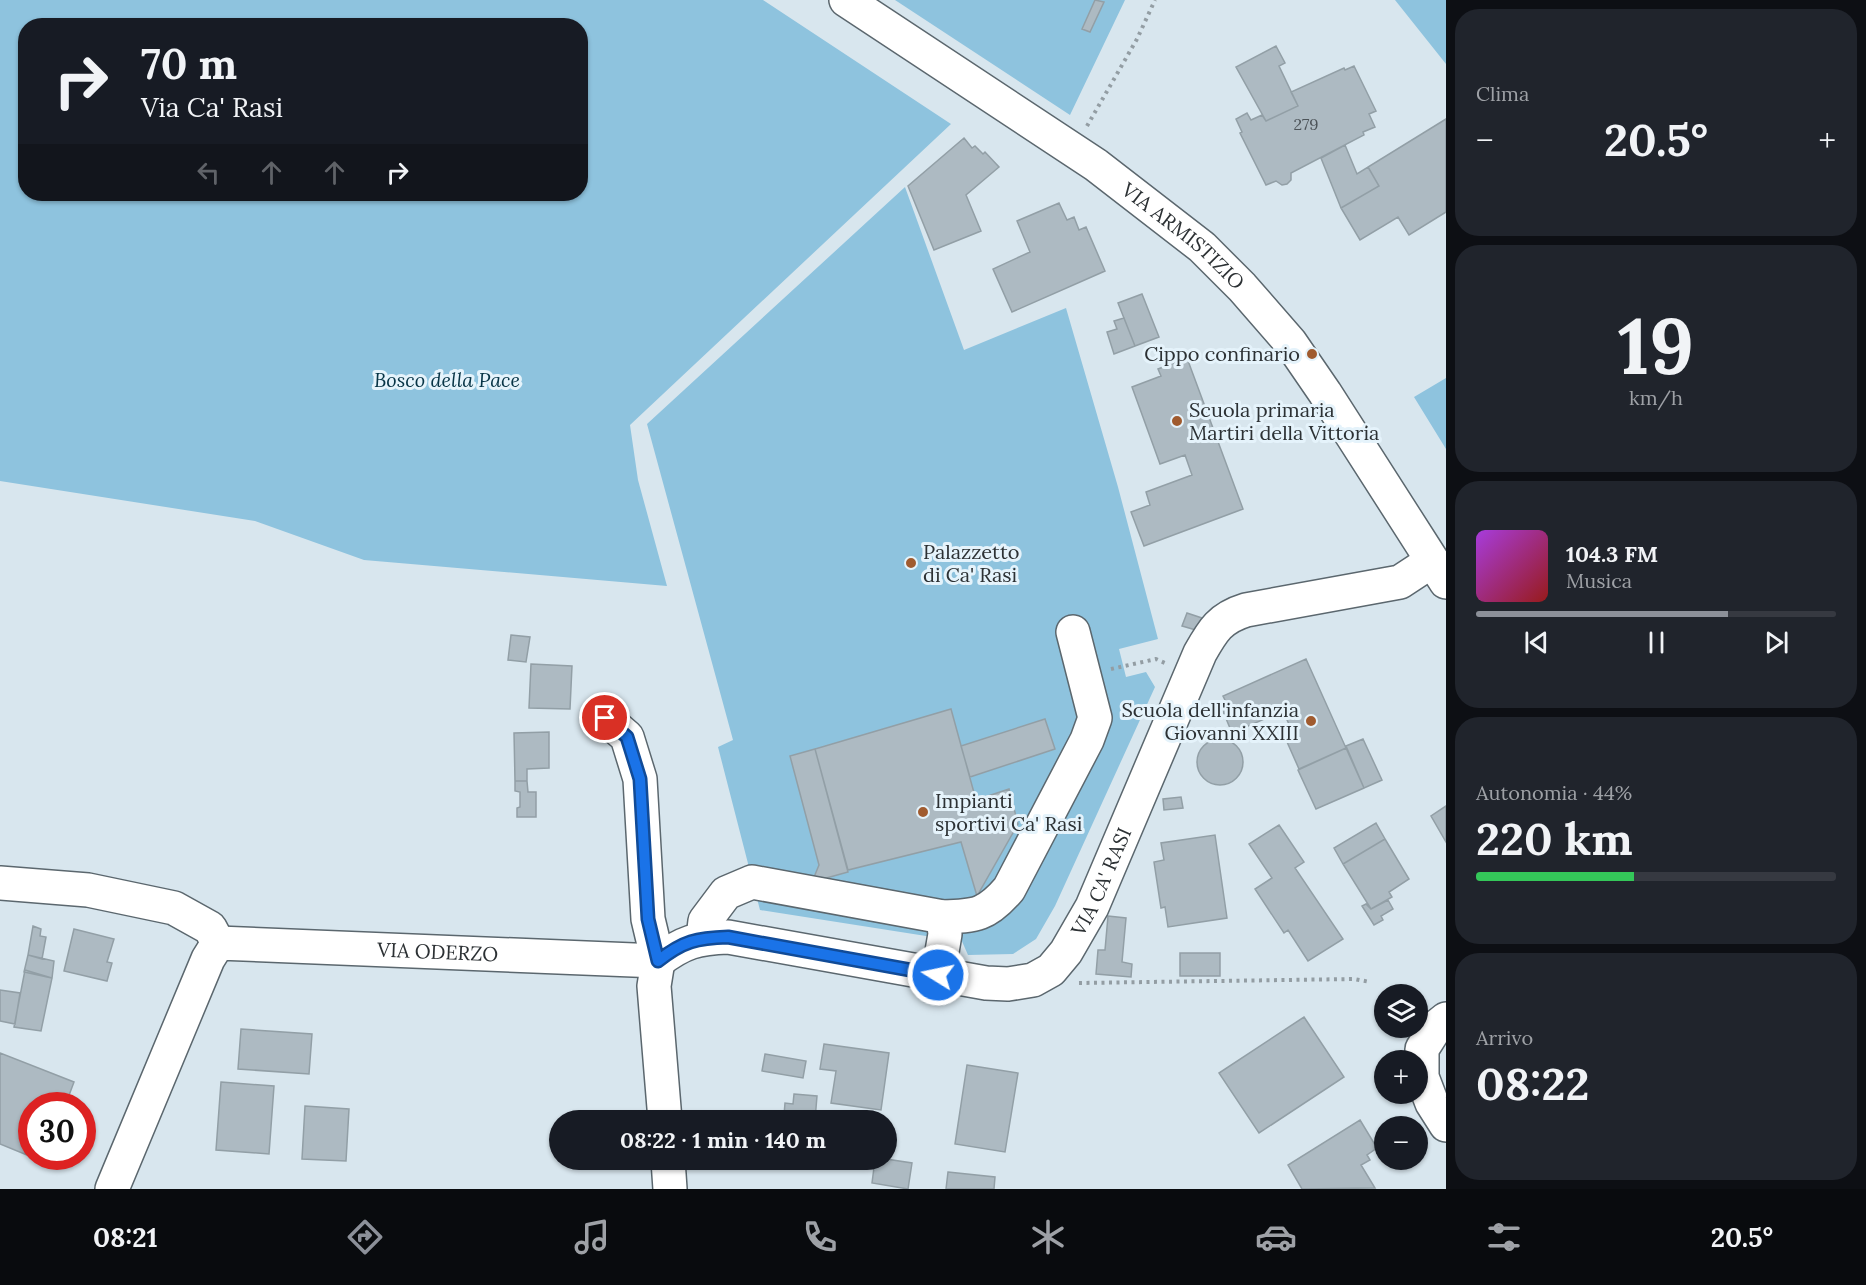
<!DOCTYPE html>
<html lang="it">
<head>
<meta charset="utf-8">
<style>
  :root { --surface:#171b24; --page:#20242c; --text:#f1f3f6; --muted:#9ea1a6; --line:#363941; --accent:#8c9099 }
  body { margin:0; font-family:Lora,serif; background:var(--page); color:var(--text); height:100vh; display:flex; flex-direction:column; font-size:22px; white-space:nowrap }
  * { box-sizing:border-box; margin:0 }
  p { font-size:20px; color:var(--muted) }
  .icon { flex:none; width:33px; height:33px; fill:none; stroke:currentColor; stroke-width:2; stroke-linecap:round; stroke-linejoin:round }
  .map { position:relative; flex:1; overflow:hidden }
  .side { display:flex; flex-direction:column; gap:9px; padding:9px; background:#0d0f14; width:420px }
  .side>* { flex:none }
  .top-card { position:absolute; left:18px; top:18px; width:570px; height:183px; border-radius:24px; box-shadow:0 2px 4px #0004; background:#171b24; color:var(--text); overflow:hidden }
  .controls { position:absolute; left:1374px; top:984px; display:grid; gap:12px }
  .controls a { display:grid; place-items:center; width:54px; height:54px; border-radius:50%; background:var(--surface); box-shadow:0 2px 4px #0004; font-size:30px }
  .speed { position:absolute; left:18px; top:1092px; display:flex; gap:12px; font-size:30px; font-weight:700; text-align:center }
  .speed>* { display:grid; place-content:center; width:78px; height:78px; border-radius:50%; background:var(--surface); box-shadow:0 2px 4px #0004; line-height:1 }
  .speed .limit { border:9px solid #d22; background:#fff; color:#111 }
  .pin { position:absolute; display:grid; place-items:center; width:51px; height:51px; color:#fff; margin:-26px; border:3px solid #fff; border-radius:50%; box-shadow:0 2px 6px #0007 }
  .me { position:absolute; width:66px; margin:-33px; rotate:280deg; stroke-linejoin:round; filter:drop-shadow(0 0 4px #0008) }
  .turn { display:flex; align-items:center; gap:21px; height:126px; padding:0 24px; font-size:27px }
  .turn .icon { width:78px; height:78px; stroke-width:2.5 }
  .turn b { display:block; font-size:42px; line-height:51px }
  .lanes { display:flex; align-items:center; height:57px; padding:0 24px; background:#0003; justify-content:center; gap:30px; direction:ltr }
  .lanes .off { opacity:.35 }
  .big { font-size:45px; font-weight:700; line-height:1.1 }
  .side .tile { flex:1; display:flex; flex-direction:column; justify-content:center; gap:9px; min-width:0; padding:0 21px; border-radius:24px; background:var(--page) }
  .side .dial { align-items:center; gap:0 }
  .dial b { font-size:78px; line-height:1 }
  .song { display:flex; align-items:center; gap:18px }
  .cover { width:72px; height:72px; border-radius:9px; background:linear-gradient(135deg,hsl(280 70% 55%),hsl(0 70% 35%)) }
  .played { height:6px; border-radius:3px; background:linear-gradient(90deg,var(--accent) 70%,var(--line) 70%) }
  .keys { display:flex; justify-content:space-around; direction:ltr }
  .heat { display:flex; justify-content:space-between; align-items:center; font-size:33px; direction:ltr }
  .charge { height:9px; border-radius:4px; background:linear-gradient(90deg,#34c759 44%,var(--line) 0) }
  .trip { position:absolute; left:549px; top:1110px; width:348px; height:60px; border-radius:30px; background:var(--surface); box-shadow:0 2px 4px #0004; font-weight:700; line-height:60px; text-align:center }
  .dock { display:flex; height:96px; justify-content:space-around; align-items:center; background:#090b0e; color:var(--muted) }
  .dock .icon { width:42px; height:42px }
  .dock .active { color:var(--accent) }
  .dock b { font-size:27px; color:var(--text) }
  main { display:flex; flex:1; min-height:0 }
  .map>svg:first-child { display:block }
  .green { fill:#8ec3de; fill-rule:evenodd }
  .building { fill:#adbac2; stroke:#929fa6; stroke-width:1.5 }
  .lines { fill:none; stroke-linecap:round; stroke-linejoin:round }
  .minor-casing { stroke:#5b676e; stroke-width:36 }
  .path { stroke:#939da3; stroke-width:4; stroke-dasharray:3 4.5; stroke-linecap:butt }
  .minor { stroke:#fff; stroke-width:33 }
  .route-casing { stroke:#114b97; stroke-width:15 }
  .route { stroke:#1a73e8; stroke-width:10 }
  .poi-dot { fill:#a05b2f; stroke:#e5f3fb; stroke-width:2 }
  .labels { text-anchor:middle; stroke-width:6; stroke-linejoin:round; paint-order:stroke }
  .number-label { font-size:16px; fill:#4c5358 }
  .street-label { font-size:20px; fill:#2c3134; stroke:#e5f3fb }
  .poi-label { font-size:20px; fill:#2c3134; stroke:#e5f3fb; text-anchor:start }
  .park-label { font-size:20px; font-style:italic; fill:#073446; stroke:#e5f3fb }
</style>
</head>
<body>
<main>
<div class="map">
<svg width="1446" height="1189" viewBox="0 0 1446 1189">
  <rect width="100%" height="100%" fill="#d8e6ee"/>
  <path class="green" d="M0,0H763L951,124L630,425L638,480L667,586L364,560L255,521L0,481ZM26,26H580V194H26Z
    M895,0H1125L1070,115Z
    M1395,0H1446V64Z
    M905,187L964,350L1066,308L1118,487L1158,639L1119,649L1126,677L1146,672L1155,687L1055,906L1036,939L1013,954L968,955L957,930L945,934L926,936L760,910L718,747L733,740L647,424Z
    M1446,378V449L1414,397Z"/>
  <path class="building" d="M1095,0L1104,2L1090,32L1082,29Z
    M1276,46L1285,63L1279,66L1298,106L1266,121L1236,67Z
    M1354,66L1376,111L1369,114L1375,127L1363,132L1364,135L1291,173V180L1287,184L1282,185L1276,181L1266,185L1240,133L1242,132L1236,119L1247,113L1251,120L1262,115L1266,121L1298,106L1291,92L1344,68L1345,70Z
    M1446,119V212L1409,235L1398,217L1360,240L1341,208L1379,186L1368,167Z
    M964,138L972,148L975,146L983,154L985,152L999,167L966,195L981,231L934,250L908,186Z
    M1345,145L1357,174L1368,167L1379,186L1341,208L1321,158Z
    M1059,203L1067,220L1074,217L1079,230L1086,227L1105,271L1012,312L993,269L1030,252L1017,221Z
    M1142,294L1159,337L1135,346L1118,303Z
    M1124,318L1135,346L1114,354L1107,332L1117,329L1114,321Z
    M1187,358L1243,509L1144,546L1131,512L1150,505L1146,492L1192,475L1185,455L1160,464L1132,387L1161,376L1158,369Z
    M1187,613L1202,618L1196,630L1182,626Z
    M511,635L530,637L526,662L508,660Z
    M1306,659L1346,748L1299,769L1284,735L1292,731L1283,711L1232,733L1220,704L1226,702L1223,696Z
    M531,664L572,666L570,709L529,708Z
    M951,709L976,800L1009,789L1018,824L977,896L961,842L848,870L815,749Z
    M1045,719L1055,749L970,777L961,746Z
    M549,732V768L527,769V781H515L514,733Z
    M1197 762a23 23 0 1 1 46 0a23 23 0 1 1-46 0Z
    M1363,739L1382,780L1364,788L1346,746Z
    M1346,748L1364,788L1316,809L1298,770Z
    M815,749L848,872L812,882L819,865L790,756Z
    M515,781H527L528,792H536V817H517V808L520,807V792L515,791Z
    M1181,797L1183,808L1164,810L1163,799Z
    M1446,806V842L1431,816Z
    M1376,823L1385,839L1343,864L1334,848Z
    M1279,825L1304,862L1295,868L1343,939L1308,961L1288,930L1284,933L1255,889L1272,878L1249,844Z
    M1215,835L1227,918L1168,927L1165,907L1161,908L1154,862L1164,860L1161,843Z
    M1385,839L1409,879L1389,892L1392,897L1371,909L1343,864Z
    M1388,900L1393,909L1381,916L1383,920L1374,925L1362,906L1366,904L1371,909Z
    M1108,916L1126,918L1122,962L1132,964L1131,977L1096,974L1098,950H1105Z
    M33,926L41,929L40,936L46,937L42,959L28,955Z
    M74,929L114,939L107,962L112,963L107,981L64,971Z
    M1180,953H1220V976H1180Z
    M28,955L54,961L52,978L24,972Z
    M25,970L52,978L41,1031L14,1027Z
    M0,990L20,993L15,1024L0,1021Z
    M1304,1017L1344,1077L1259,1133L1219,1073Z
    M241,1029L312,1034L309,1074L238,1069Z
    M824,1044L889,1053L881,1110L831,1103L836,1071L820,1069Z
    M0,1053L74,1082L65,1106H32V1156H46L44,1162L0,1144Z
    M765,1054L806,1061L803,1078L762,1071Z
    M967,1065L1018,1073L1005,1152L955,1144Z
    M221,1082L274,1086L269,1154L216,1150Z
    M794,1094L817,1096L815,1120H789L790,1116L784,1115L785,1103L793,1104Z
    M305,1106L349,1109L346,1161L302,1159Z
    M1360,1120L1377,1148L1367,1155L1370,1160L1361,1165L1375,1188L1302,1189L1288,1165Z
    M886,1159L912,1163L908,1189L872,1183L875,1160Z
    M948,1172L995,1177L994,1189H946Z"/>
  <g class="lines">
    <defs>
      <g id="minor">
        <path id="s1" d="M846,0L1096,165L1202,247L1242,287L1290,342L1325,393L1446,582"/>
        <path d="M605,718L627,737L640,779L648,919L658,961L654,986L665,1120"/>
        <path d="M0,883L88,890L174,908L210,928L218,943"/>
        <path d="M703,938L705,921L726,893L752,882L943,917C976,916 987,915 1009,889L1087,740L1095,718L1073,632"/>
        <path id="s2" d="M658,961C683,942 697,938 728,937L986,983L1008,984L1033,980L1051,970L1066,952L1092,907L1200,653C1213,630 1220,618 1246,610L1400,582L1432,561"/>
        <path d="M938,975L945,934L943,917"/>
        <path d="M1446,1019L1436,1027L1422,1049V1077L1432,1103L1446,1125"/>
        <path d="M668,1160L670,1189"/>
        <path id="s3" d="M112,1189L208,959L218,943L658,961"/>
      </g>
    </defs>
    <use href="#minor" class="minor-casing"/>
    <path class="path" d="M1087,126L1137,39L1155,0
      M1111,669L1156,659L1165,663
      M1079,983L1354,979L1370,982"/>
    <use href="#minor" class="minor"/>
  </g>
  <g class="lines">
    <defs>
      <path id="route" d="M605,718L627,737L640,779L648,919L658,961C683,941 697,938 728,937L938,975"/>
    </defs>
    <use href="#route" class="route-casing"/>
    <use href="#route" class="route"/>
  </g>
  <g class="poi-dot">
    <circle cx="1312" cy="354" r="6"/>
    <circle cx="1177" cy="421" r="6"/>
    <circle cx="911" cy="563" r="6"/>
    <circle cx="1311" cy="721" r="6"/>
    <circle cx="923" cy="812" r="6"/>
  </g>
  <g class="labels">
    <g class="number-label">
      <text x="1306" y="130">279</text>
    </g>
    <g class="street-label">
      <text dy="7" stroke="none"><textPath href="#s1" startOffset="412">VIA ARMISTIZIO</textPath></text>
      <text dy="7" stroke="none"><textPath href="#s2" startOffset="508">VIA CA' RASI</textPath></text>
      <text dy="7" stroke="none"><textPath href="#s3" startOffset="488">VIA ODERZO</textPath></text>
    </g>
    <g class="poi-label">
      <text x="1300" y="361" text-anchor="end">Cippo confinario</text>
      <text x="1189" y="417">Scuola primaria<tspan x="1189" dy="23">Martiri della Vittoria</tspan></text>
      <text x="923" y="559">Palazzetto<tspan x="923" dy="23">di Ca' Rasi</tspan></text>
      <text x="1299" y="717" text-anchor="end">Scuola dell'infanzia<tspan x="1299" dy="23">Giovanni XXIII</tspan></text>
      <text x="935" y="808">Impianti<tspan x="935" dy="23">sportivi Ca' Rasi</tspan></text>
    </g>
    <g class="park-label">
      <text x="447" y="387">Bosco della Pace</text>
    </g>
  </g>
</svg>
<div class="controls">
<a><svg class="icon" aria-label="layers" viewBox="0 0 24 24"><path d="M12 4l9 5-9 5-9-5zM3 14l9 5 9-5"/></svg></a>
<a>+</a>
<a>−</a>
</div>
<div class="speed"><div class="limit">30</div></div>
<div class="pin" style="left:605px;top:718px;background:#d93025"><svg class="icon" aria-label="arrive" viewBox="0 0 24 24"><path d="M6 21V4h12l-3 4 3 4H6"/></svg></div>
<svg class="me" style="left:938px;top:975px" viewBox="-20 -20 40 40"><circle r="17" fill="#1a73e8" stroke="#fff" stroke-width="3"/><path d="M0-11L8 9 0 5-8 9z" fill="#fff"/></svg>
<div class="trip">08:22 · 1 min · 140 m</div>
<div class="top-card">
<div class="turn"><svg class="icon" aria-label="right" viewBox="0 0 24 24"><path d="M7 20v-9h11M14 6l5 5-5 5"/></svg><div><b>70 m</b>Via Ca' Rasi</div></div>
<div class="lanes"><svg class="icon off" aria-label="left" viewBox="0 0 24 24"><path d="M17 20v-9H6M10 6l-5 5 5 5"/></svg><svg class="icon off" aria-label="ahead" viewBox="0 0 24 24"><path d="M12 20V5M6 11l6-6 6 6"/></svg><svg class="icon off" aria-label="ahead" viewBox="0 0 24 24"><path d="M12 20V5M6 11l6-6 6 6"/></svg><svg class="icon" aria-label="right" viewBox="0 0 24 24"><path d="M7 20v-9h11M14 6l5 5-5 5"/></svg></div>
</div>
</div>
<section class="side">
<div class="tile"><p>Clima</p>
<div class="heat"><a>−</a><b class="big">20.5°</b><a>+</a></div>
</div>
<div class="tile dial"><b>19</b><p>km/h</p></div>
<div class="tile">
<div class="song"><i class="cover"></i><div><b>104.3 FM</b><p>Musica</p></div></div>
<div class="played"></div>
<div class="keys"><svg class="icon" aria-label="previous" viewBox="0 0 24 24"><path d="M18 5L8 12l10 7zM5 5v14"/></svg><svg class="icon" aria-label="pause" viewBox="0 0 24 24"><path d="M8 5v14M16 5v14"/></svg><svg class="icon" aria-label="next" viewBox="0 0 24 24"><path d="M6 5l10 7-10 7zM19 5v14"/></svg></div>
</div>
<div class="tile"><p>Autonomia · 44%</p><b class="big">220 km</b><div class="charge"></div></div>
<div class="tile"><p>Arrivo</p><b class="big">08:22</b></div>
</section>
</main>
<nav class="dock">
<b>08:21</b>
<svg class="icon active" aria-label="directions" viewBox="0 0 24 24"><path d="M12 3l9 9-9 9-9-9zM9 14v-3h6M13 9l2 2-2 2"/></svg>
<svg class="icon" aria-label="music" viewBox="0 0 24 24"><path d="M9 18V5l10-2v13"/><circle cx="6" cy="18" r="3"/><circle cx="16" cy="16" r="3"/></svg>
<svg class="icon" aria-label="phone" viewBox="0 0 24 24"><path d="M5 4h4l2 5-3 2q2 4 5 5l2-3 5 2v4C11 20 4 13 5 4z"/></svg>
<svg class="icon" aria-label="climate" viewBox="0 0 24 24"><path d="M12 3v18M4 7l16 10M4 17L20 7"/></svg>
<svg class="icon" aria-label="car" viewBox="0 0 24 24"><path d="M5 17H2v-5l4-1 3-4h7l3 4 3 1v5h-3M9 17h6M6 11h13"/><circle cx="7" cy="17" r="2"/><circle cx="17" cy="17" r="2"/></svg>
<svg class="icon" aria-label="filters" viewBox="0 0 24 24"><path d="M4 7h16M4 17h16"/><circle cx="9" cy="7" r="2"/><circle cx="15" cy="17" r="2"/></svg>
<b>20.5°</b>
</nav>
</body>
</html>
